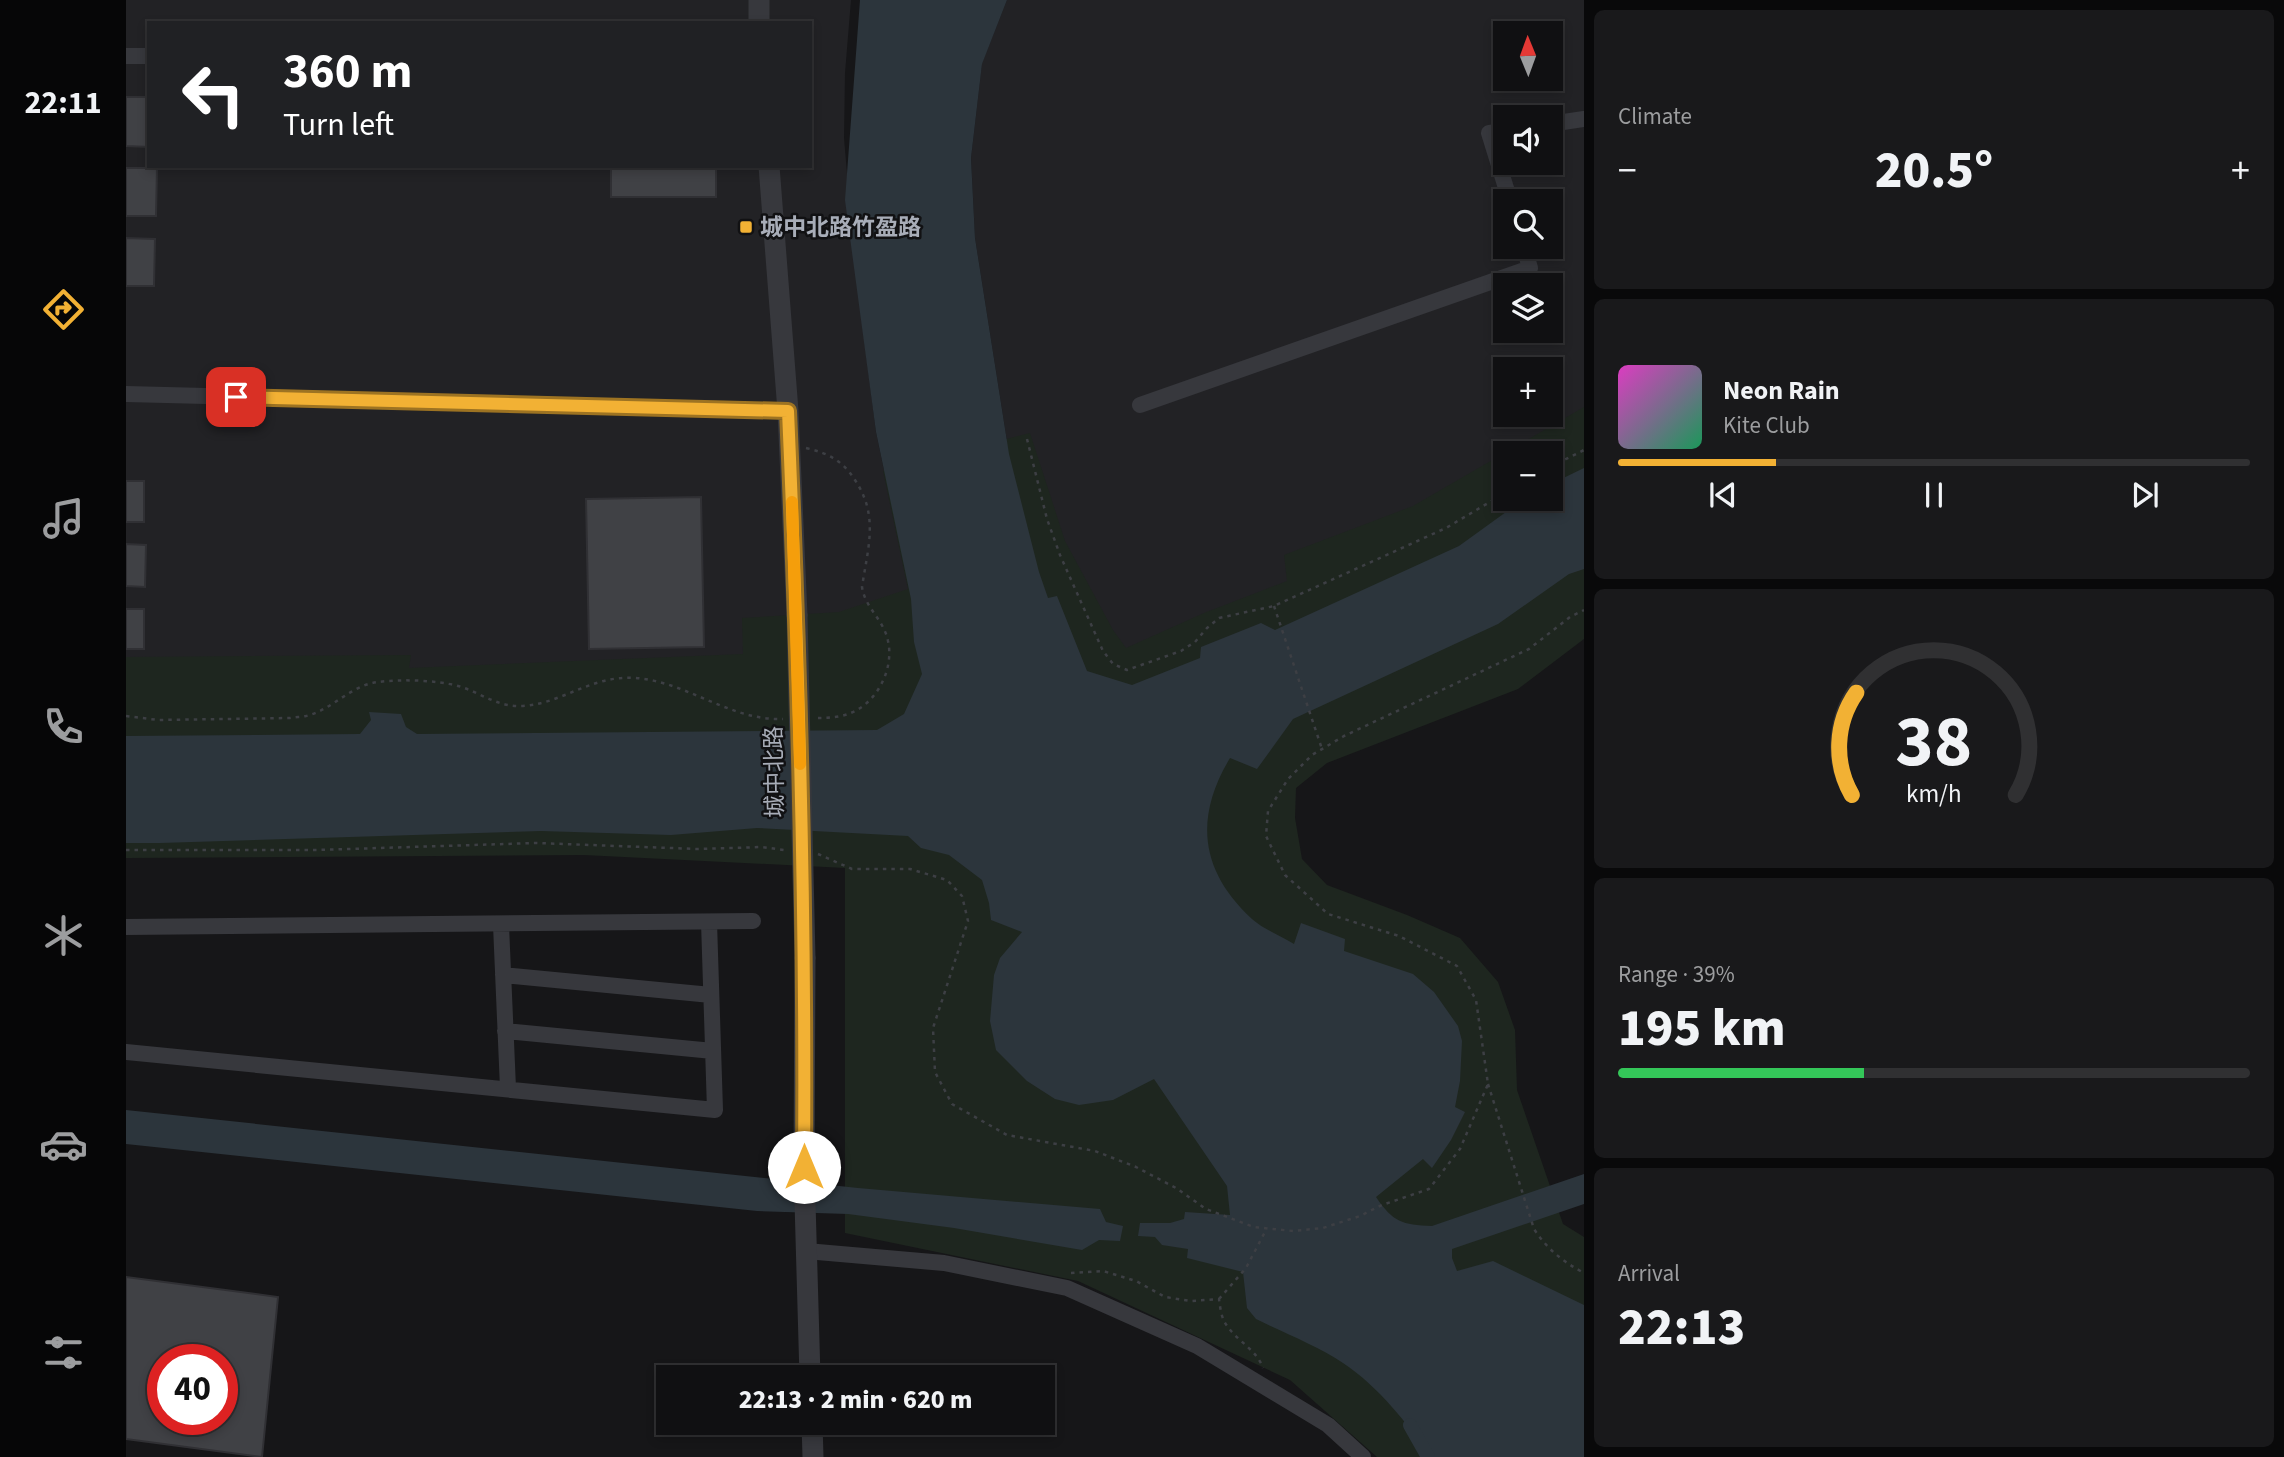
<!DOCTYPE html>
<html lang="en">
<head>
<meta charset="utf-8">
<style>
  :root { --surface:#101012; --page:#19191b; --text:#f1f3f6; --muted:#9c9d9f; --line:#303032; --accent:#f2b134 }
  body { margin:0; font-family:"Source Sans 3","Noto Sans SC",sans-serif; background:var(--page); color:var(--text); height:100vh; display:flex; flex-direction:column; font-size:26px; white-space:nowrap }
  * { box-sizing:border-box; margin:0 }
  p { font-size:23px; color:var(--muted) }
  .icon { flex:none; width:38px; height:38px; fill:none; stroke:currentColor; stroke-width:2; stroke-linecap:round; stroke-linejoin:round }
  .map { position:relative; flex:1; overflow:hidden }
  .side { display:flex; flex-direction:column; gap:10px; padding:10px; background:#09090a; width:700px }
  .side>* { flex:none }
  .hud { position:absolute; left:21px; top:21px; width:665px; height:147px; border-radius:0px; box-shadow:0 4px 10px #0003,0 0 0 2px var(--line); background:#202124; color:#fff; overflow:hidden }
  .needle { width:46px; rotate:359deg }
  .buttons { position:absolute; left:1367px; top:21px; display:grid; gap:14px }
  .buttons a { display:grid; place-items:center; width:70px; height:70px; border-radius:0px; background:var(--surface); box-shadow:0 4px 10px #0003,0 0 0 2px var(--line); font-size:35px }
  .speed { position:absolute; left:21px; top:1344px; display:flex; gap:14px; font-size:35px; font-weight:700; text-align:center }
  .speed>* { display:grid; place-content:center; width:91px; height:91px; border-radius:50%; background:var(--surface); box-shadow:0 4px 10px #0003,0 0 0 2px var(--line); line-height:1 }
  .speed .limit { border:10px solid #d22; background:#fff; color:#111 }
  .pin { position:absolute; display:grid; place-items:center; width:60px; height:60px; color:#fff; margin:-30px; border-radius:14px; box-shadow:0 4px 10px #0006 }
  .me { position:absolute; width:77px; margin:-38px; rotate:0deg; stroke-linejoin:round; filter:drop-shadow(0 0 5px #0008) }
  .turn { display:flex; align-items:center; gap:24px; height:147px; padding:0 21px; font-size:32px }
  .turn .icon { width:91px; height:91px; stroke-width:2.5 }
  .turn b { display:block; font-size:49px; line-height:60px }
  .big { font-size:52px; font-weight:800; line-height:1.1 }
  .side .card { flex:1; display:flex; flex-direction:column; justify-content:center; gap:10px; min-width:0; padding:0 24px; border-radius:10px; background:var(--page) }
  .side .dial { align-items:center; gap:0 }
  .dial svg { height:182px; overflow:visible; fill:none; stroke:var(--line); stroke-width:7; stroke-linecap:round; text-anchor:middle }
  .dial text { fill:var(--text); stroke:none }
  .song { display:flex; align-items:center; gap:21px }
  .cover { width:84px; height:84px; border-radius:10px; background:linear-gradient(135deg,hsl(310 70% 55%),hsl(150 70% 35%)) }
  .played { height:7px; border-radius:4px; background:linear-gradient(90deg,var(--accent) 25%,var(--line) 25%) }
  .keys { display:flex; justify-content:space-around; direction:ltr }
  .heat { display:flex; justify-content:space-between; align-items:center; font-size:38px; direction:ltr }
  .charge { height:10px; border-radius:5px; background:linear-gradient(90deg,#34c759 39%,var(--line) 0) }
  .trip { position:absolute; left:530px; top:1365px; width:399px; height:70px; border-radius:0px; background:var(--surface); box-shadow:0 4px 10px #0003,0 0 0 2px var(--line); font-weight:800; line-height:70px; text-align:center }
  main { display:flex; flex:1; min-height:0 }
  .menu { display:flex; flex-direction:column; width:126px; justify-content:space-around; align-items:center; background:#060607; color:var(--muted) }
  .menu .icon { width:49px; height:49px }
  .menu .current { color:var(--accent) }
  .menu b { font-size:32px; color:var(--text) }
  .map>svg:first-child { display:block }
  .built { fill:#222225; fill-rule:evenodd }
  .green { fill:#1e261f; fill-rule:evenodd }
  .water { fill:#2c353c }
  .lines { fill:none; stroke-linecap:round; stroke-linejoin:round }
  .canal { stroke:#2c353c; stroke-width:14 }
  .building { fill:#404145; stroke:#303034; stroke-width:2; fill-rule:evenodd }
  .path { stroke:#3d3f44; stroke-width:2.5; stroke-dasharray:3.5 5; stroke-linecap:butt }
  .minor { stroke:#37383d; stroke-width:16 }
  .tertiary { stroke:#37383d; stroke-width:21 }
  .tertiary-bridge { stroke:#37383d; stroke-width:21 }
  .route-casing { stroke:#9d7322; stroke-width:18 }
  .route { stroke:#f2b134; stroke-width:12 }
  .slow { stroke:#f59e0b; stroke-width:12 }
  .poi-dot { fill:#f2b134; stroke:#111113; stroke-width:2.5 }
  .labels { text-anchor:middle; stroke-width:5; stroke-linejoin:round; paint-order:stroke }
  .poi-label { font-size:23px; font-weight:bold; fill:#a8adb8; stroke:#111113; text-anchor:start }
  .street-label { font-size:23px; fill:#a8adb8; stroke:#111113 }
</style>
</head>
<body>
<main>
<nav class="menu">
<b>22:11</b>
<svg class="icon current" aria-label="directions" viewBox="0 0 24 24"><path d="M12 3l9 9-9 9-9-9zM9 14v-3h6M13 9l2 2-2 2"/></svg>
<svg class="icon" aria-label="music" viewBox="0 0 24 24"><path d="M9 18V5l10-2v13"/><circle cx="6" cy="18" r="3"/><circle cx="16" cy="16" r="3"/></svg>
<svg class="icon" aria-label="phone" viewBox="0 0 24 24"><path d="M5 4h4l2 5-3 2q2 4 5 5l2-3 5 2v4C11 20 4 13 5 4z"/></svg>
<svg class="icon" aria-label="climate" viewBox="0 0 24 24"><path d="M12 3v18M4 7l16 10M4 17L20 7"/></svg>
<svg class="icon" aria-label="car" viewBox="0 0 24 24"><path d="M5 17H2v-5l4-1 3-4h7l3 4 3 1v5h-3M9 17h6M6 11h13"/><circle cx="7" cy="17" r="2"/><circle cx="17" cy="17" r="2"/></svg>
<svg class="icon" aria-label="filters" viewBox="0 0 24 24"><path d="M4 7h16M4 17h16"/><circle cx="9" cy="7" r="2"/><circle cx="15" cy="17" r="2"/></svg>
</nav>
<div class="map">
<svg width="1458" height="1457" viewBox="0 0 1458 1457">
  <rect width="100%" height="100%" fill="#161618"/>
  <path class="built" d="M0,0H725L719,73L718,138L729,267L750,432L785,599L788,642L0,736ZM23,23H684V166H23Z
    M881,0H1458V468L1424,453H1379V499L1006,685L883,454L849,238L845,158L856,63ZM1379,33H1424V79H1379ZM1379,117H1424V163H1379ZM1379,201H1424V247H1379ZM1379,285H1424V331H1379ZM1379,369H1424V415H1379Z"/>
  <path class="green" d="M1458,407V639L1392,689L1201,763L1170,788L1169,818L1176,859L1201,885L1281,915L1334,938L1372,982L1389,1030L1391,1090L1437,1224L1458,1237V1457H1251L1164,1380L952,1281L719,1233V868L458,855L0,858V657L285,655L283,668L617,654L616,618L713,612L782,589L757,471L904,433L939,541L987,630L1000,648L1078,613L1161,581L1158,555L1287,506ZM1379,453H1424V499H1379Z"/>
  <path class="water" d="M734,0H881L856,64L845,158L849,238L883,454L913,572L922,598L931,596L961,671L1006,685L1074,658L1075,647L1135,623L1149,630L1333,546L1398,499H1424L1425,484L1458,468V569L1443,574L1372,624L1167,719L1131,769L1104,758C1068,818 1074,871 1126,919C1137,929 1155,936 1168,944L1175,923L1219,939L1218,951L1287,974L1308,992L1332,1026L1336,1041L1334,1081L1329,1107L1339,1112L1325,1140L1306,1168L1297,1159L1250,1197C1267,1222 1276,1225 1306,1226L1458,1174V1204L1326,1249V1258L1331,1271L1367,1261L1458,1305V1457H1305C1279,1421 1254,1388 1217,1363C1192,1346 1158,1333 1130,1319L1121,1308L1117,1272L1061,1258L1062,1249L1036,1245L1029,1237L1012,1236L1014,1223H1044L1058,1219L1059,1212L1104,1215L1101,1186L1028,1079L987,1100L953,1105L929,1099L901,1081L870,1050L864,1021L868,975L874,958L896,932L865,920L863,903L856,880L823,855L795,848L782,836L631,828L545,835L415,831L34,843H0V736L234,734L245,720L243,712L275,714L280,727L291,734L751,730L778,714L796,674L788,642L785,599L750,432L719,200Z
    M0,1110L732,1188L974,1209L980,1222L997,1226L994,1241L973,1240L956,1250L828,1228L722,1214L631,1211L0,1144Z"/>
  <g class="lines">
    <path class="canal" d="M1284,1425L1302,1457"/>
  </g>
  <path class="building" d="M0,97H23V147L0,146Z
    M485,166H590V197H485Z
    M0,168H31L30,216H0Z
    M0,238L29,239L28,286H0Z
    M0,481H18V522H0Z
    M575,497L578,647L463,649L460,499Z
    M0,544L20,545L19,587L0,586Z
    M0,609H18V649H0Z
    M0,1277L152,1297L136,1457L0,1439ZM37,1360H96V1419H37Z"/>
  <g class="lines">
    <path class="path" d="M901,439L921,519L934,555L977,651L987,664L1001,670L1055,651L1069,642L1081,628L1093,618L1148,606L1320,528L1379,493
      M680,448C702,453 717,461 729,480C753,516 742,547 736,587C739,608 758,620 762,641C768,667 753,699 729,711C717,717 705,718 692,718
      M1424,467L1458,450
      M1148,606L1196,749
      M0,716L32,720L164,718C169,717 175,717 180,716C206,710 225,685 252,682C275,679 310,680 332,686C354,692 372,708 397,706C438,703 465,675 509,678C560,681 604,721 657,719
      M0,850H191L410,843L572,849L636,847L658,850
      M692,854L726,869H784L821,880L836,896L842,921L807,1028L809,1072L826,1104L881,1135L969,1151L1010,1167L1050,1188L1080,1209L1128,1227L1167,1231L1197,1228L1234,1216L1256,1205L1303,1189L1334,1149L1362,1084L1350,1000L1331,966L1273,936L1202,914L1159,875L1140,836L1142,811L1162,779L1186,755L1218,736L1403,649L1444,617L1458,610
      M1362,1084L1408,1229C1422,1250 1436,1261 1458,1273
      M945,1273L977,1271L1010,1281L1039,1297L1065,1301L1093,1299C1094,1306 1095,1315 1098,1321C1108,1340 1130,1348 1137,1368
      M1093,1299L1120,1268L1140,1230"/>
    <path class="minor" d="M0,56H23
      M1424,124L1458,119
      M1379,131L1363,133L1384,201
      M0,394L662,411
      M1014,405L1404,268L1398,247
      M375,925L382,1088
      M0,927L627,921
      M377,975L585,995
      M379,1031L587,1051
      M0,1052L589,1110L583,922
      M680,1251L818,1263L941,1288L1071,1346L1202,1425L1237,1457"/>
    <path class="tertiary" d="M633,0V23
      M643,166L662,411L671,615
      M679,958L678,1167L684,1377
      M686,1423L687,1457"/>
    <path class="tertiary-bridge" d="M671,615L679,958"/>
  </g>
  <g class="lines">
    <defs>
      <path id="route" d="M110,397L662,411C673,663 680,915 678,1167"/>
    </defs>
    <use href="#route" class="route-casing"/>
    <use href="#route" class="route"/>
    <path class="slow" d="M666,502L674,764"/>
  </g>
  <rect class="poi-dot" x="613" y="220" width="14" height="14" rx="3.5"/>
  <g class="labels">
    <g class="poi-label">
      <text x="634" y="235">城中北路竹盈路</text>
    </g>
    <g class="street-label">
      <text transform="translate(648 772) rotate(-91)" y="8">城中北路</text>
    </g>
  </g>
</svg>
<div class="buttons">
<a><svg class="needle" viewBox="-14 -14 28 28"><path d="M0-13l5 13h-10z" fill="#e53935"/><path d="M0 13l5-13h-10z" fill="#9c9d9f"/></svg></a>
<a><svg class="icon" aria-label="sound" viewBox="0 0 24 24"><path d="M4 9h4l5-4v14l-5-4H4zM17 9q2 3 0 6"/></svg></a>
<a><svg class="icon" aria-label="search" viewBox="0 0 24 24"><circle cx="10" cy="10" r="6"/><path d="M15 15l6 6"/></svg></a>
<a><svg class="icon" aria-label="layers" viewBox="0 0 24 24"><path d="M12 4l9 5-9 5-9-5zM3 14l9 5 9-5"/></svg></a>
<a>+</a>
<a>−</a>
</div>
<div class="speed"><div class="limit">40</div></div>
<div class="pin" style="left:110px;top:397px;background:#d93025"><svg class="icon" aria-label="arrive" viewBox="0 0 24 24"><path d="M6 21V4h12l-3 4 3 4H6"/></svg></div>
<svg class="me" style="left:678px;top:1167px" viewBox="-20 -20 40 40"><circle r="19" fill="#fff"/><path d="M0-13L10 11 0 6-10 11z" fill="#f2b134"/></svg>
<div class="trip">22:13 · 2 min · 620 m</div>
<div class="hud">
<div class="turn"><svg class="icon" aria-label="left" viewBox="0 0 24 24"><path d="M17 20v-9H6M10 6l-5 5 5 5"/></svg><div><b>360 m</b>Turn left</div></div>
</div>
</div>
<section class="side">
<div class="card"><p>Climate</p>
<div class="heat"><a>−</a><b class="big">20.5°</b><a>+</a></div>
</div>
<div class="card">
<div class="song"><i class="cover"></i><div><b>Neon Rain</b><p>Kite Club</p></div></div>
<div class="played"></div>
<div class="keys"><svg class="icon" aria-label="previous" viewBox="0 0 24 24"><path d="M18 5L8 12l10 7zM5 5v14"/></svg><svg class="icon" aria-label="pause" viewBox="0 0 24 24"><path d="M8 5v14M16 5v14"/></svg><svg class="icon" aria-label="next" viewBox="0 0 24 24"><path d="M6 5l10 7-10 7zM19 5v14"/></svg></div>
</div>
<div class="card dial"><svg viewBox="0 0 100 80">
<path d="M14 69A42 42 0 1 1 86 69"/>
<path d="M14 69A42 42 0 0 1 16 24" stroke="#f2b134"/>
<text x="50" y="56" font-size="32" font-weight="700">38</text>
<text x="50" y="72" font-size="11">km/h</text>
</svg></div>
<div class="card"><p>Range · 39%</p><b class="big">195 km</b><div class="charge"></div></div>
<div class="card"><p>Arrival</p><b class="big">22:13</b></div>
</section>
</main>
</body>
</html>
